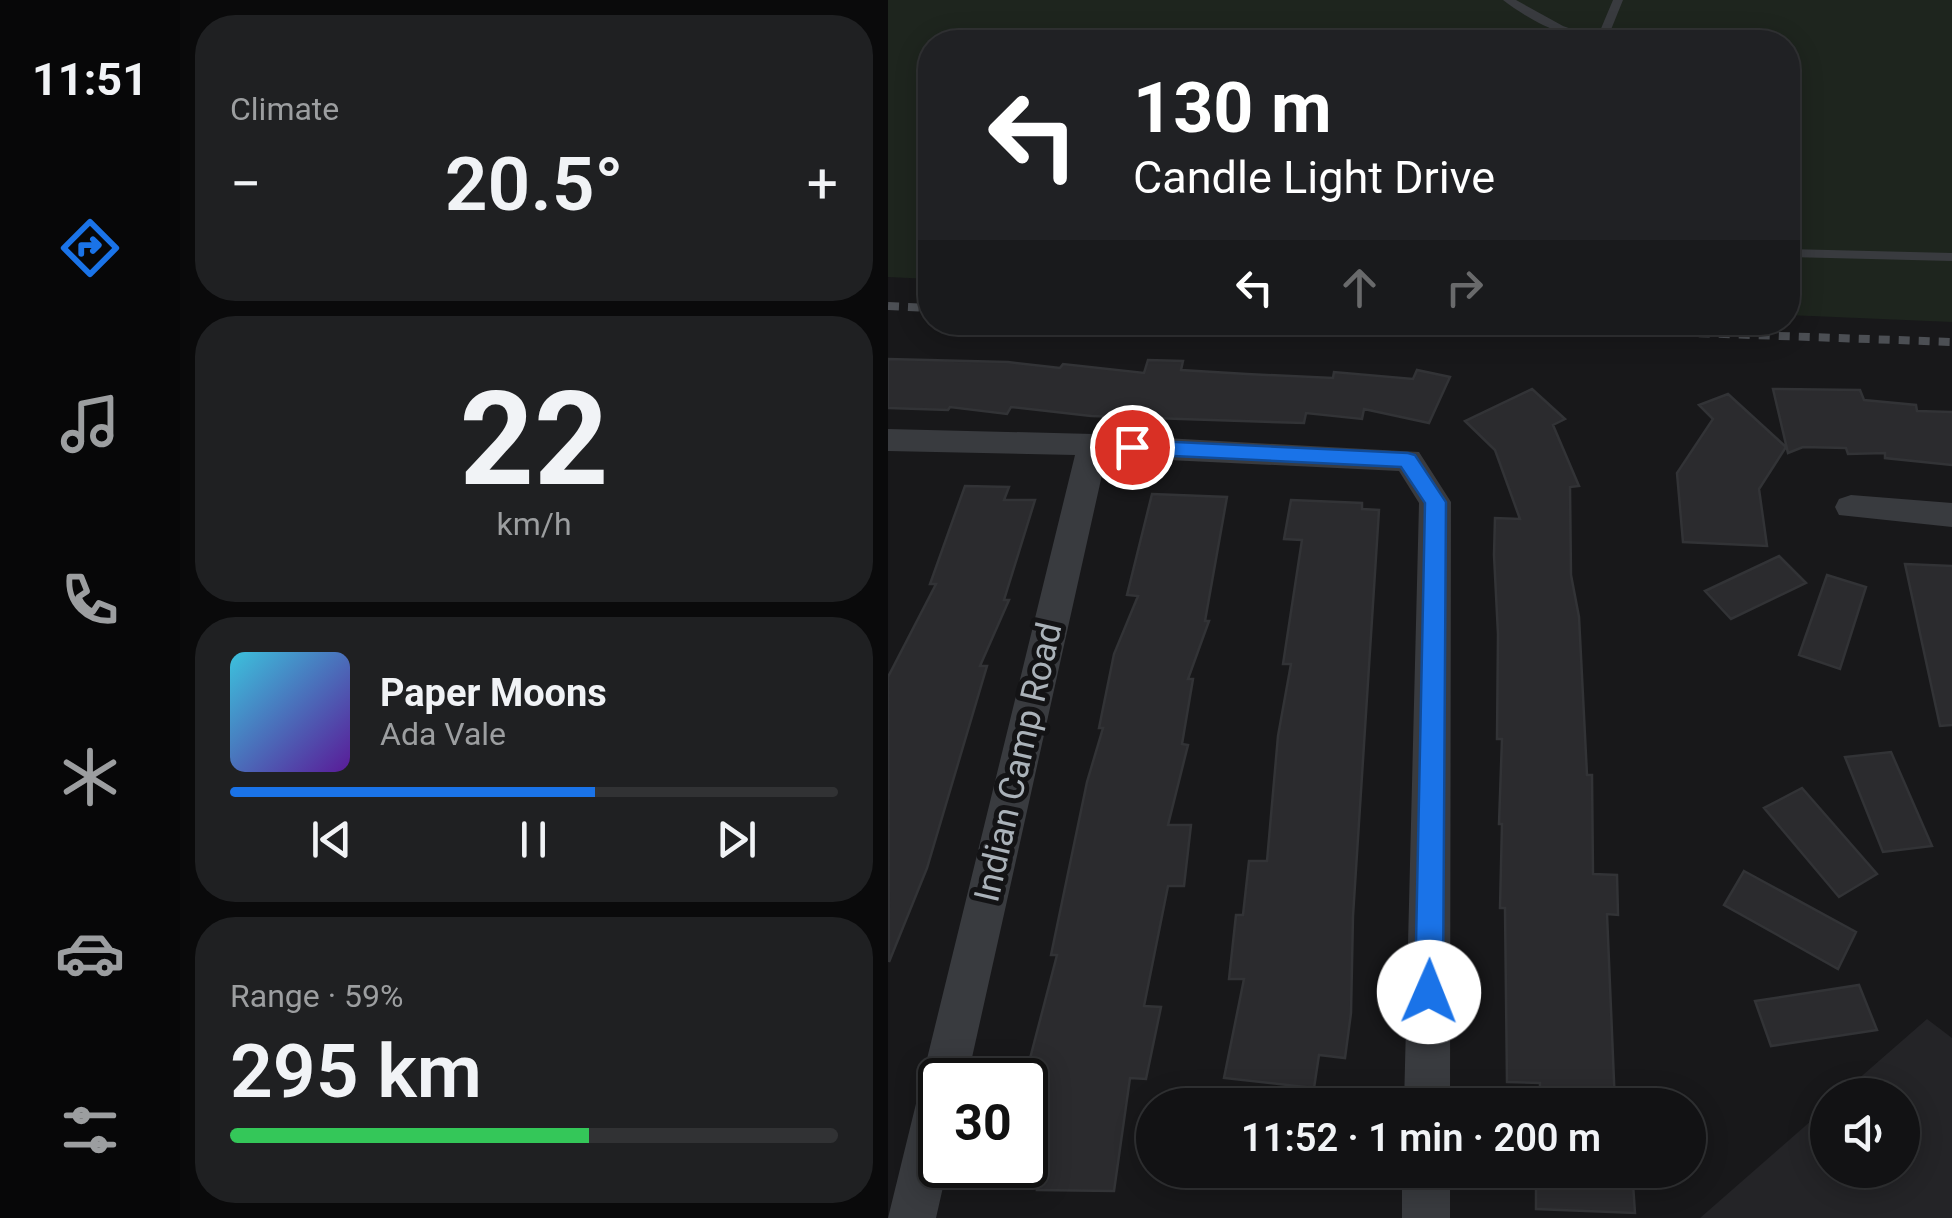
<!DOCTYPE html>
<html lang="en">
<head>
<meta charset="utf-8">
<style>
  :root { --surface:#121214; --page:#1f2022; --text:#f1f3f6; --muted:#9c9ea0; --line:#313234; --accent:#1a73e8 }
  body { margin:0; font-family:Roboto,sans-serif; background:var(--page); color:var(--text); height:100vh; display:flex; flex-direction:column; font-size:38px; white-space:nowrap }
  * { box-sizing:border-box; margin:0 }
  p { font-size:32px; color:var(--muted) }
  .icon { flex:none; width:55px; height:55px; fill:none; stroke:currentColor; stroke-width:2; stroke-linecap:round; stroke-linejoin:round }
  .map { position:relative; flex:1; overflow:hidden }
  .drawer { display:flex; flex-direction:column; gap:15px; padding:15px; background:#0a0a0b; width:708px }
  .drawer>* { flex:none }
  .top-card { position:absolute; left:30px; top:30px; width:882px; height:305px; border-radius:40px; box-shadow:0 5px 25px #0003,0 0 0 2px var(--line); background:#202124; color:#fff; overflow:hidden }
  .fabs { position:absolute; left:922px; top:1078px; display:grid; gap:20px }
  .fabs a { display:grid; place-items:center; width:110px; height:110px; border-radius:50%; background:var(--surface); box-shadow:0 5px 25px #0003,0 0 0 2px var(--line); font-size:50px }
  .speed { position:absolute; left:30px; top:1058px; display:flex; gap:20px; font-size:50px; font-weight:700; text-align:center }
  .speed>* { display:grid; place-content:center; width:130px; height:130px; border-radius:50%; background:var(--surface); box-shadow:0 5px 25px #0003,0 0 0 2px var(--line); line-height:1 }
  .speed .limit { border:5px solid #111; border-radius:15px; background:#fff; color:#111 }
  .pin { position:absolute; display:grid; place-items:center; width:85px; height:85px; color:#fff; margin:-42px; border:5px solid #fff; border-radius:50%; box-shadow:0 2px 10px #0007 }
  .me { position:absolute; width:110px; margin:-55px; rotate:1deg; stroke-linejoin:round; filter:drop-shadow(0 0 8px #0008) }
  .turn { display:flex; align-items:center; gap:35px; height:210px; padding:0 50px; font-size:45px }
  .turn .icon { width:130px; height:130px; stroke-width:2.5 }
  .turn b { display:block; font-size:70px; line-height:85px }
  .lanes { display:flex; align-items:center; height:95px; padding:0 50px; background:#0003; justify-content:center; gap:50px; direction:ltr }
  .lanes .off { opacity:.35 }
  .big { font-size:75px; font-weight:600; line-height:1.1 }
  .drawer .tile { flex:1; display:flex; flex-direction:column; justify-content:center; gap:15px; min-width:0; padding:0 35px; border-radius:40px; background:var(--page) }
  .drawer .dial { align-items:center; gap:0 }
  .dial b { font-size:130px; line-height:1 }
  .song { display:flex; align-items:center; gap:30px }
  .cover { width:120px; height:120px; border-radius:15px; background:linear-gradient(135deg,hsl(190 70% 55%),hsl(270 70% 35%)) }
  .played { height:10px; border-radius:5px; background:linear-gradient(90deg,var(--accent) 60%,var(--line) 60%) }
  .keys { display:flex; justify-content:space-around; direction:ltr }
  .heat { display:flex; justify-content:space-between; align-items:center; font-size:55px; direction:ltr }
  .charge { height:15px; border-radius:8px; background:linear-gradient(90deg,#34c759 59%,var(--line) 0) }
  .trip { position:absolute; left:248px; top:1088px; width:570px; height:100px; border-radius:50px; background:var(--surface); box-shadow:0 5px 25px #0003,0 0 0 2px var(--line); font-weight:600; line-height:100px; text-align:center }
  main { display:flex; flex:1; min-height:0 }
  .tabs { display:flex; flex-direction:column; width:180px; justify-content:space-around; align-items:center; background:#070708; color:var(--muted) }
  .tabs .icon { width:70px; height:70px }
  .tabs .current { color:var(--accent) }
  .tabs b { font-size:45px; color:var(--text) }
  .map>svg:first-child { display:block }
  .built { fill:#242427 }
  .green { fill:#1e251e }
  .building { fill:#2b2b2e; stroke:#323336; stroke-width:2.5 }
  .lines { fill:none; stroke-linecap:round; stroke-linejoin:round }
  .lane { fill:#393b3f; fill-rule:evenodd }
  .street { fill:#393b3f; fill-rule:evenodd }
  .rail { stroke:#4c4f54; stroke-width:8; stroke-dasharray:11 9; stroke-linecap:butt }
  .route { fill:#1a73e8; stroke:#114b97; stroke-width:2.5 }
  .labels { text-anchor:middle; stroke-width:10; stroke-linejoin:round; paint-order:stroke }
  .street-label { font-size:35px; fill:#aab2b9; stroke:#131315 }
</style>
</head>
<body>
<main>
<nav class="tabs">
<b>11:51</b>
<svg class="icon current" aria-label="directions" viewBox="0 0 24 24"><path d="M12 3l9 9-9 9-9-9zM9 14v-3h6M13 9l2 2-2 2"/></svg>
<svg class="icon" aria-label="music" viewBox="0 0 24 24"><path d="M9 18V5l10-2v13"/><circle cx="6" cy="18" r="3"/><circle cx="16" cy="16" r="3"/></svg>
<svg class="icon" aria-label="phone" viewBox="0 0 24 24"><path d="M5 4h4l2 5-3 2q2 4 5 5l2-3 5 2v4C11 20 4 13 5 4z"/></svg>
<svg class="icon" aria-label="climate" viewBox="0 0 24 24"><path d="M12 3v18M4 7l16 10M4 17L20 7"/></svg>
<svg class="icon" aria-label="car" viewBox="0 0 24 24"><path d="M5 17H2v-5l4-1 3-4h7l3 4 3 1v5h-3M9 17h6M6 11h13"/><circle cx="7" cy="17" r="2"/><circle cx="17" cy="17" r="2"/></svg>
<svg class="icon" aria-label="filters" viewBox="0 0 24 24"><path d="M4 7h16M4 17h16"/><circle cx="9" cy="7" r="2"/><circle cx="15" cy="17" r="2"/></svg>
</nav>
<section class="drawer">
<div class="tile"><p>Climate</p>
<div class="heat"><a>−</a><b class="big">20.5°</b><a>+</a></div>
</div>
<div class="tile dial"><b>22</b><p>km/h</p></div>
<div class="tile">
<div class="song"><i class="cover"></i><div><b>Paper Moons</b><p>Ada Vale</p></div></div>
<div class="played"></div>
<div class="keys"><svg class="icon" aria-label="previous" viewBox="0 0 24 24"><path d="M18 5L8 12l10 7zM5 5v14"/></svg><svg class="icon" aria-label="pause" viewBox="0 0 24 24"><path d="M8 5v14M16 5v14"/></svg><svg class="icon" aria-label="next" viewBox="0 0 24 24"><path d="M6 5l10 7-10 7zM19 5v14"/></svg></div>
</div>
<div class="tile"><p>Range · 59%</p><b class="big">295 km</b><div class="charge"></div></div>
</section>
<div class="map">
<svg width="1065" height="1218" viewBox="0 0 1065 1218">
  <rect width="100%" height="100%" fill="#18181a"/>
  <path class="built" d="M1039,1019L1064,1038V1218H812L940,1106V1170H1015V1095H952Z"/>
  <path class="green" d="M0,0H1064V322L900,315V42H42V279L0,277Z"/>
  <path class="building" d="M0,359L120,362L172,368L175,364L256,373L260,360L295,361L293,370L359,374L445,378L446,372L525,379L529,370L562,377L541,423L476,409L474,419L418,413L416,423L203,416L123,407L119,414L62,407L60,410L0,408Z
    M644,389L677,419L665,425L691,486L682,487L683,575L691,617L699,775H704L705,874L729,875L730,915L719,914L727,1105L652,1102V1083L619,1082L617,908H612L614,824H611L614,739H609L610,634L606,555L607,518L632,519L607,450L577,421Z
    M885,389L972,390L976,400L1028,405L1029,411L1065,412V465L997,458V453L960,454L958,448L915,447L900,453Z
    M840,394L898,447L871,489L879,546L795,542L789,473L825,419L811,405Z
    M77,486L121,487L116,500H147L116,600H121L92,666H99L39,868L1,962L0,677L48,584H42Z
    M264,494L339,497L317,621H321L300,679H305L294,744L300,745L280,825H303L296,886H280L256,1006L273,1007L258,1079L242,1078L226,1191L149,1190L154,1162H138V1074L169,955H163L199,782L215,728H211L226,654L250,596L239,595Z
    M403,500L474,503V509L491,510L465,916L463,1013L457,1058L431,1055L426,1088L336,1078L356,979H341L348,915H355L361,861H379L390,736L403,664H395L414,540L396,539Z
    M891,556L918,583L843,619L817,591Z
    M1017,564L1065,566V725L1052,726Z
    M939,575L978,587L952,669L911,655Z
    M1003,752L1044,846L995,852L957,757Z
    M914,788L989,874L951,897L876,808Z
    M856,871L968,932L950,969L836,905Z
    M971,985L989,1030L883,1046L867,1001Z
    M648,1170H744L747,1213L648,1209Z"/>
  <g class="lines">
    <path class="lane" d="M615,0H628L675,26L709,38L725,0H735L718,42C683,42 642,21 615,0Z
      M900,249L1065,253V261L900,257Z"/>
    <path class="street" d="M0,429L205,434L531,452L563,502L562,1105H516L531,503L511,471L218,457L79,1080H52V1165H60L48,1218H0L187,455L0,451Z
      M963,495L1065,503V527L951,515L947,507L951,499Z
      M514,1170H562V1218H514Z"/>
    <path class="rail" d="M0,306L42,308
      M491,322L1065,342"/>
  </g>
  <path class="route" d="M244,440L520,453L527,455L558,502L555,992L551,1002L541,1006L531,1002L527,992L537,503L513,467L244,454L234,447Z"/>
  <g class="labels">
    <g class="street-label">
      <text transform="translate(130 762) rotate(-77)" y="12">Indian Camp Road</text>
    </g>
  </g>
</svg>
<div class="fabs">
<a><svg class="icon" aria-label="sound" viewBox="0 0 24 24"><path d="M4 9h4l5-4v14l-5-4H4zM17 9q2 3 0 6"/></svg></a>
</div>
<div class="speed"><div class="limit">30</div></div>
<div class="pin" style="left:244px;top:447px;background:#d93025"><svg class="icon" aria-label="arrive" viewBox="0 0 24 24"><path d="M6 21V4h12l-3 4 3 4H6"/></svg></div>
<svg class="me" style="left:541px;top:992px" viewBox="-20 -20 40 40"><circle r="19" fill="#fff"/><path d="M0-13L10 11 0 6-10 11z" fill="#1a73e8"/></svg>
<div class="trip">11:52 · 1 min · 200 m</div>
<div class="top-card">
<div class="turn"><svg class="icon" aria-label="left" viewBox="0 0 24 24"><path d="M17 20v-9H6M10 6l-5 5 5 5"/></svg><div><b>130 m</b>Candle Light Drive</div></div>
<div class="lanes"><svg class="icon" aria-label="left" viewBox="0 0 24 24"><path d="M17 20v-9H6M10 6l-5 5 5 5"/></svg><svg class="icon off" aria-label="ahead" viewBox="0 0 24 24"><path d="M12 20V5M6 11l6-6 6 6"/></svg><svg class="icon off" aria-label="right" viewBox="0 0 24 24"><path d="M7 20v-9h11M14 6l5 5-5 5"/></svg></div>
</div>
</div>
</main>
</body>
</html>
